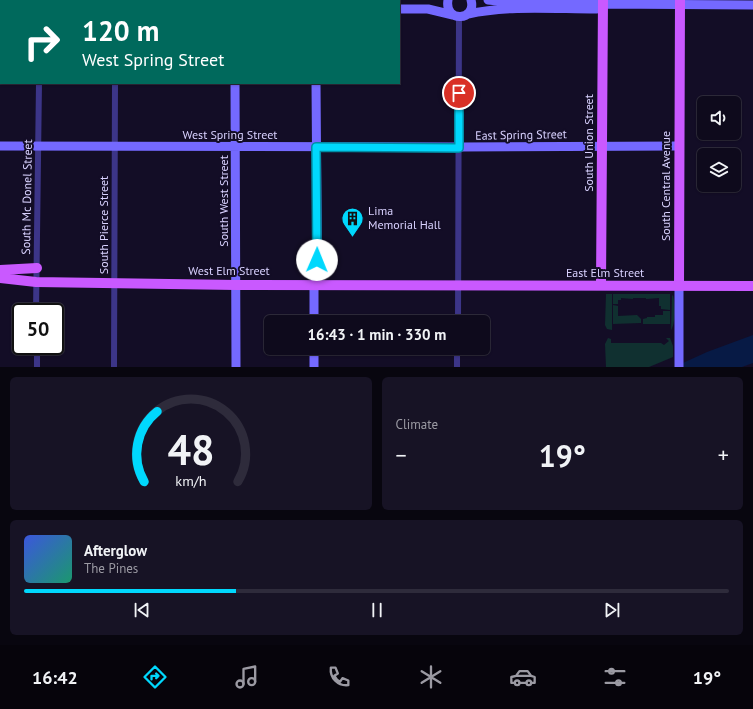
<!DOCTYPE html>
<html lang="en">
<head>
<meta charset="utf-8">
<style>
  :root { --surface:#0e0a1c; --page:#171325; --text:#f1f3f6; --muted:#9b9aa3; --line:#2e2b3b; --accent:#00d8fd }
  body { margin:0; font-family:"PT Sans",sans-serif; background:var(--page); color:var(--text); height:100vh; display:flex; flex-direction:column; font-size:15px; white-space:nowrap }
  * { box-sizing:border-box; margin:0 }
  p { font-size:13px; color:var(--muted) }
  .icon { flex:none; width:22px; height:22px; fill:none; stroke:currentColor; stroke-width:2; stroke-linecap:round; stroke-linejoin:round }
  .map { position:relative; height:367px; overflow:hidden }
  .details { display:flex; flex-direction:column; gap:10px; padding:10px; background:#08060f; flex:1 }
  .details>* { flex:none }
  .top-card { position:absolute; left:0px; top:0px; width:400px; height:84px; box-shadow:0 1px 3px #0004,0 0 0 1px var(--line); background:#00695c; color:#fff; overflow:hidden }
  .fabs { position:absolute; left:697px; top:96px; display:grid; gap:8px }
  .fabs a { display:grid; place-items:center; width:44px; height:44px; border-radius:6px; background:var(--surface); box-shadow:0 1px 3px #0004,0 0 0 1px var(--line); font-size:20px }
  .speed { position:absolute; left:12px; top:303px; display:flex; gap:8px; font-size:20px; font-weight:700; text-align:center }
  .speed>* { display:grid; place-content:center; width:52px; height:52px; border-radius:50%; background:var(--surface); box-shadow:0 1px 3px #0004,0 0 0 1px var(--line); line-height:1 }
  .speed .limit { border:2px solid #111; border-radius:6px; background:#fff; color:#111 }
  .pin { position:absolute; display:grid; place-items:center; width:34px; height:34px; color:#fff; margin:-17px; border:2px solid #fff; border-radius:50%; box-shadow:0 1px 4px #0007 }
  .me { position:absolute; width:44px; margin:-22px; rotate:1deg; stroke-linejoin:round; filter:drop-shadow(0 0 3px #0008) }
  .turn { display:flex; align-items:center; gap:14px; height:84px; padding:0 16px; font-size:18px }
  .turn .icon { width:52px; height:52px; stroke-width:2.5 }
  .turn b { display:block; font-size:28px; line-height:34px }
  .big { font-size:30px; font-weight:700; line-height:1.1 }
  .details .tile { flex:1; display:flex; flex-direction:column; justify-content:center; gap:6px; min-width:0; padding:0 14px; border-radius:6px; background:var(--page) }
  .details .dial { align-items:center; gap:0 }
  .dial svg { height:104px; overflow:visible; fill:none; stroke:var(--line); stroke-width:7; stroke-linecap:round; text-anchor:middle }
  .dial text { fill:var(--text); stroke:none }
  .song { display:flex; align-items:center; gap:12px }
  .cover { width:48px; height:48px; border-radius:6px; background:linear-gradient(135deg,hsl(230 70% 55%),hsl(160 70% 35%)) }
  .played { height:4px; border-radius:2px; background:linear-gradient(90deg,var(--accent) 30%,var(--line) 30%) }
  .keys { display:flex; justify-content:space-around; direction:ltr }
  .heat { display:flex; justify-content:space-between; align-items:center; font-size:22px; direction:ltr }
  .details .tiles { flex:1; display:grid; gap:10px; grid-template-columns:1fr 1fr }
  .tile:last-child { grid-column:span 2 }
  .trip { position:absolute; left:264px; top:315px; width:226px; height:40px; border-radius:6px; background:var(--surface); box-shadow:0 1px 3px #0004,0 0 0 1px var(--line); font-weight:700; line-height:40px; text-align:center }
  .dock { display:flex; height:64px; justify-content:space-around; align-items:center; background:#06040b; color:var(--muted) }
  .dock .icon { width:28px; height:28px }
  .dock .on { color:var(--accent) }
  .dock b { font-size:18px; color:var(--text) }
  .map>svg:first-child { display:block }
  .green { fill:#103030 }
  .water { fill:#071a45 }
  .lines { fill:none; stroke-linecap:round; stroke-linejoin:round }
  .street { stroke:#3c3588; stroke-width:6 }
  .secondary { stroke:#7469ff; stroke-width:9 }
  .primary { stroke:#c959ff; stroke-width:10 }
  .route-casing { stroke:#008ca4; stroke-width:10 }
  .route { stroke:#00d8fd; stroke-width:7 }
  .labels { text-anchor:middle; stroke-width:4; stroke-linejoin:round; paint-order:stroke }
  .street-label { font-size:12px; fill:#d9d2ff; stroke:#130d26 }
  .poi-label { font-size:12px; fill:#d9d2ff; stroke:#130d26; text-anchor:start }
</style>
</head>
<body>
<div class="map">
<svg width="753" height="367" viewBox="0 0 753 367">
  <rect width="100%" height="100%" fill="#130d26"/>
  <path class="green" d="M606,294H612V330L607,329L605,325Z
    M613,294H670V310L661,309V306H659V298L646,299V298H633V299L621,298V300H618V304H613Z
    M673,295C675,302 676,324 671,330L672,296Z
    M613,305L618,306V316L637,315L641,319V323L613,324Z
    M663,311H670V324H643V319L647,318V317H655V315H663Z
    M608,338L611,339V343H661L664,345L669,341L666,338H670L673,346V357L649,367H606L605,344Z"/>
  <path class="water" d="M753,335V363L742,367H674L707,352Z"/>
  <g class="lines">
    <path class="street" d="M38,0V1
      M114,0V1
      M36,312L39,83
      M458,322L459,17
      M37,346V367
      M114,367L115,83
      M457,367V348"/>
    <path class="secondary" d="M448,0C444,23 477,21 471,0
      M488,0L498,1L595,0L603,4L753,5
      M235,1V0
      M321,1L324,0
      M0,4H1
      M399,9H428L453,15
      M468,14C510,5 554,9 596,9L603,4
      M235,83L236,367
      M0,146L459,147L679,146
      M679,286V367
      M314,322V285L317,275V217L316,83
      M314,348V367"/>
    <path class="primary" d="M0,270L37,268
      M0,278L36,282L236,285L753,286
      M601,285L603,0
      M679,286L680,0"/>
  </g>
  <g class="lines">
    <defs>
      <path id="route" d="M317,260L316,147L459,148V93"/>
    </defs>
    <use href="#route" class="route-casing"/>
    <use href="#route" class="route"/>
  </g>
  <defs>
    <symbol id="building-pin" viewBox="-11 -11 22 30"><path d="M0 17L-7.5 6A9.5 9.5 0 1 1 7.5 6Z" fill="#00d8fd" stroke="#130d26"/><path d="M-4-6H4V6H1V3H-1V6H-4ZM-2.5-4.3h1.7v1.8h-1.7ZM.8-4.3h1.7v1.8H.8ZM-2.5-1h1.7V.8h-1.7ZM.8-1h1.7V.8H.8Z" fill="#111"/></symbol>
  </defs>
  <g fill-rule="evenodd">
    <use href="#building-pin" x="340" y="206" width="25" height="34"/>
  </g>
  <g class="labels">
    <g class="street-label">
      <text x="230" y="139">West Spring Street</text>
      <text transform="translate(521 135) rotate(-1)" y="4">East Spring Street</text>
      <text transform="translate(589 143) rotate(-90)" y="4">South Union Street</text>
      <text transform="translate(666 186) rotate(-90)" y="4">South Central Avenue</text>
      <text transform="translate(27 197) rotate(-89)" y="4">South Mc Donel Street</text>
      <text transform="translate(224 201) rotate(-90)" y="4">South West Street</text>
      <text transform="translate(104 225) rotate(-90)" y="4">South Pierce Street</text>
      <text x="229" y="275">West Elm Street</text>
      <text x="605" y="277">East Elm Street</text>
    </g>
    <g class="poi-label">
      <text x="368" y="215">Lima<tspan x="368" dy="14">Memorial Hall</tspan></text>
    </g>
  </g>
</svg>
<div class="fabs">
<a><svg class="icon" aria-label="sound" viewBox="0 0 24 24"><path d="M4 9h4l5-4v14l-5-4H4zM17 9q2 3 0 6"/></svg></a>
<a><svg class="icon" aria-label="layers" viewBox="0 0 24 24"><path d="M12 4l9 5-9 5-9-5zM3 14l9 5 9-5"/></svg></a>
</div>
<div class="speed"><div class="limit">50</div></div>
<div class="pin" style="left:459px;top:93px;background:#d93025"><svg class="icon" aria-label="arrive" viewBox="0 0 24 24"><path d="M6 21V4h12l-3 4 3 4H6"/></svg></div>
<svg class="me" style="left:317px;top:260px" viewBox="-20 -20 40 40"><circle r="19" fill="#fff"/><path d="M0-13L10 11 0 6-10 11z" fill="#00d8fd"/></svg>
<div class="trip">16:43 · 1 min · 330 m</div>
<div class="top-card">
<div class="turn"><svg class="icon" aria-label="right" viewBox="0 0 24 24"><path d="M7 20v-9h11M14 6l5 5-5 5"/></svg><div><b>120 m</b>West Spring Street</div></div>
</div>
</div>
<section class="details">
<div class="tiles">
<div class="tile dial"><svg viewBox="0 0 100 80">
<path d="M14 69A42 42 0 1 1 86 69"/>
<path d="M14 69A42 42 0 0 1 24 15" stroke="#00d8fd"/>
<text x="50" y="56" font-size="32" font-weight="700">48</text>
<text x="50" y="72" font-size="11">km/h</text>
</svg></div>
<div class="tile"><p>Climate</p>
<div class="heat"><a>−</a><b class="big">19°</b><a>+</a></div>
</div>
<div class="tile">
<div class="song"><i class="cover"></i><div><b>Afterglow</b><p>The Pines</p></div></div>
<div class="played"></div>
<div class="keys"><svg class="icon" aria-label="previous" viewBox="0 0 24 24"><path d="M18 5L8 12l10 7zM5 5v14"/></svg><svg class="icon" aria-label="pause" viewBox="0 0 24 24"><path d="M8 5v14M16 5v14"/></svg><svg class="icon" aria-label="next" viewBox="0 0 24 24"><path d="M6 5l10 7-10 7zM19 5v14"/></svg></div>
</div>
</div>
</section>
<nav class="dock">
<b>16:42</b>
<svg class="icon on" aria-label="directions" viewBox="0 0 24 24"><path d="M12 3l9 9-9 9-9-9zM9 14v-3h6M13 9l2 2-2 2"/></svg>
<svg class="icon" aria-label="music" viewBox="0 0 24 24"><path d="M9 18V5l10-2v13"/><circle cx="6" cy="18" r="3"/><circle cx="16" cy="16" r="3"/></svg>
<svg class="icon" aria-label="phone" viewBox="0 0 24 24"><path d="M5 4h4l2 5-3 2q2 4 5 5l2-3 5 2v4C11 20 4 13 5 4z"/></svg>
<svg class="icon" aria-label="climate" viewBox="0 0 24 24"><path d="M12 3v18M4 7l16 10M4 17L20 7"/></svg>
<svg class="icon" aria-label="car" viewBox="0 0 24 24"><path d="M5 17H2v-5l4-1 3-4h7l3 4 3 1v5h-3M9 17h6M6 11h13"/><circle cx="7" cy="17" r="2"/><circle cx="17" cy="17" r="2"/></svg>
<svg class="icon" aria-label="filters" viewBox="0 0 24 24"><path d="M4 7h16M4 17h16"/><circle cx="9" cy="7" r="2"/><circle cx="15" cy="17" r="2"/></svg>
<b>19°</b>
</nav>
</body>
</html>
